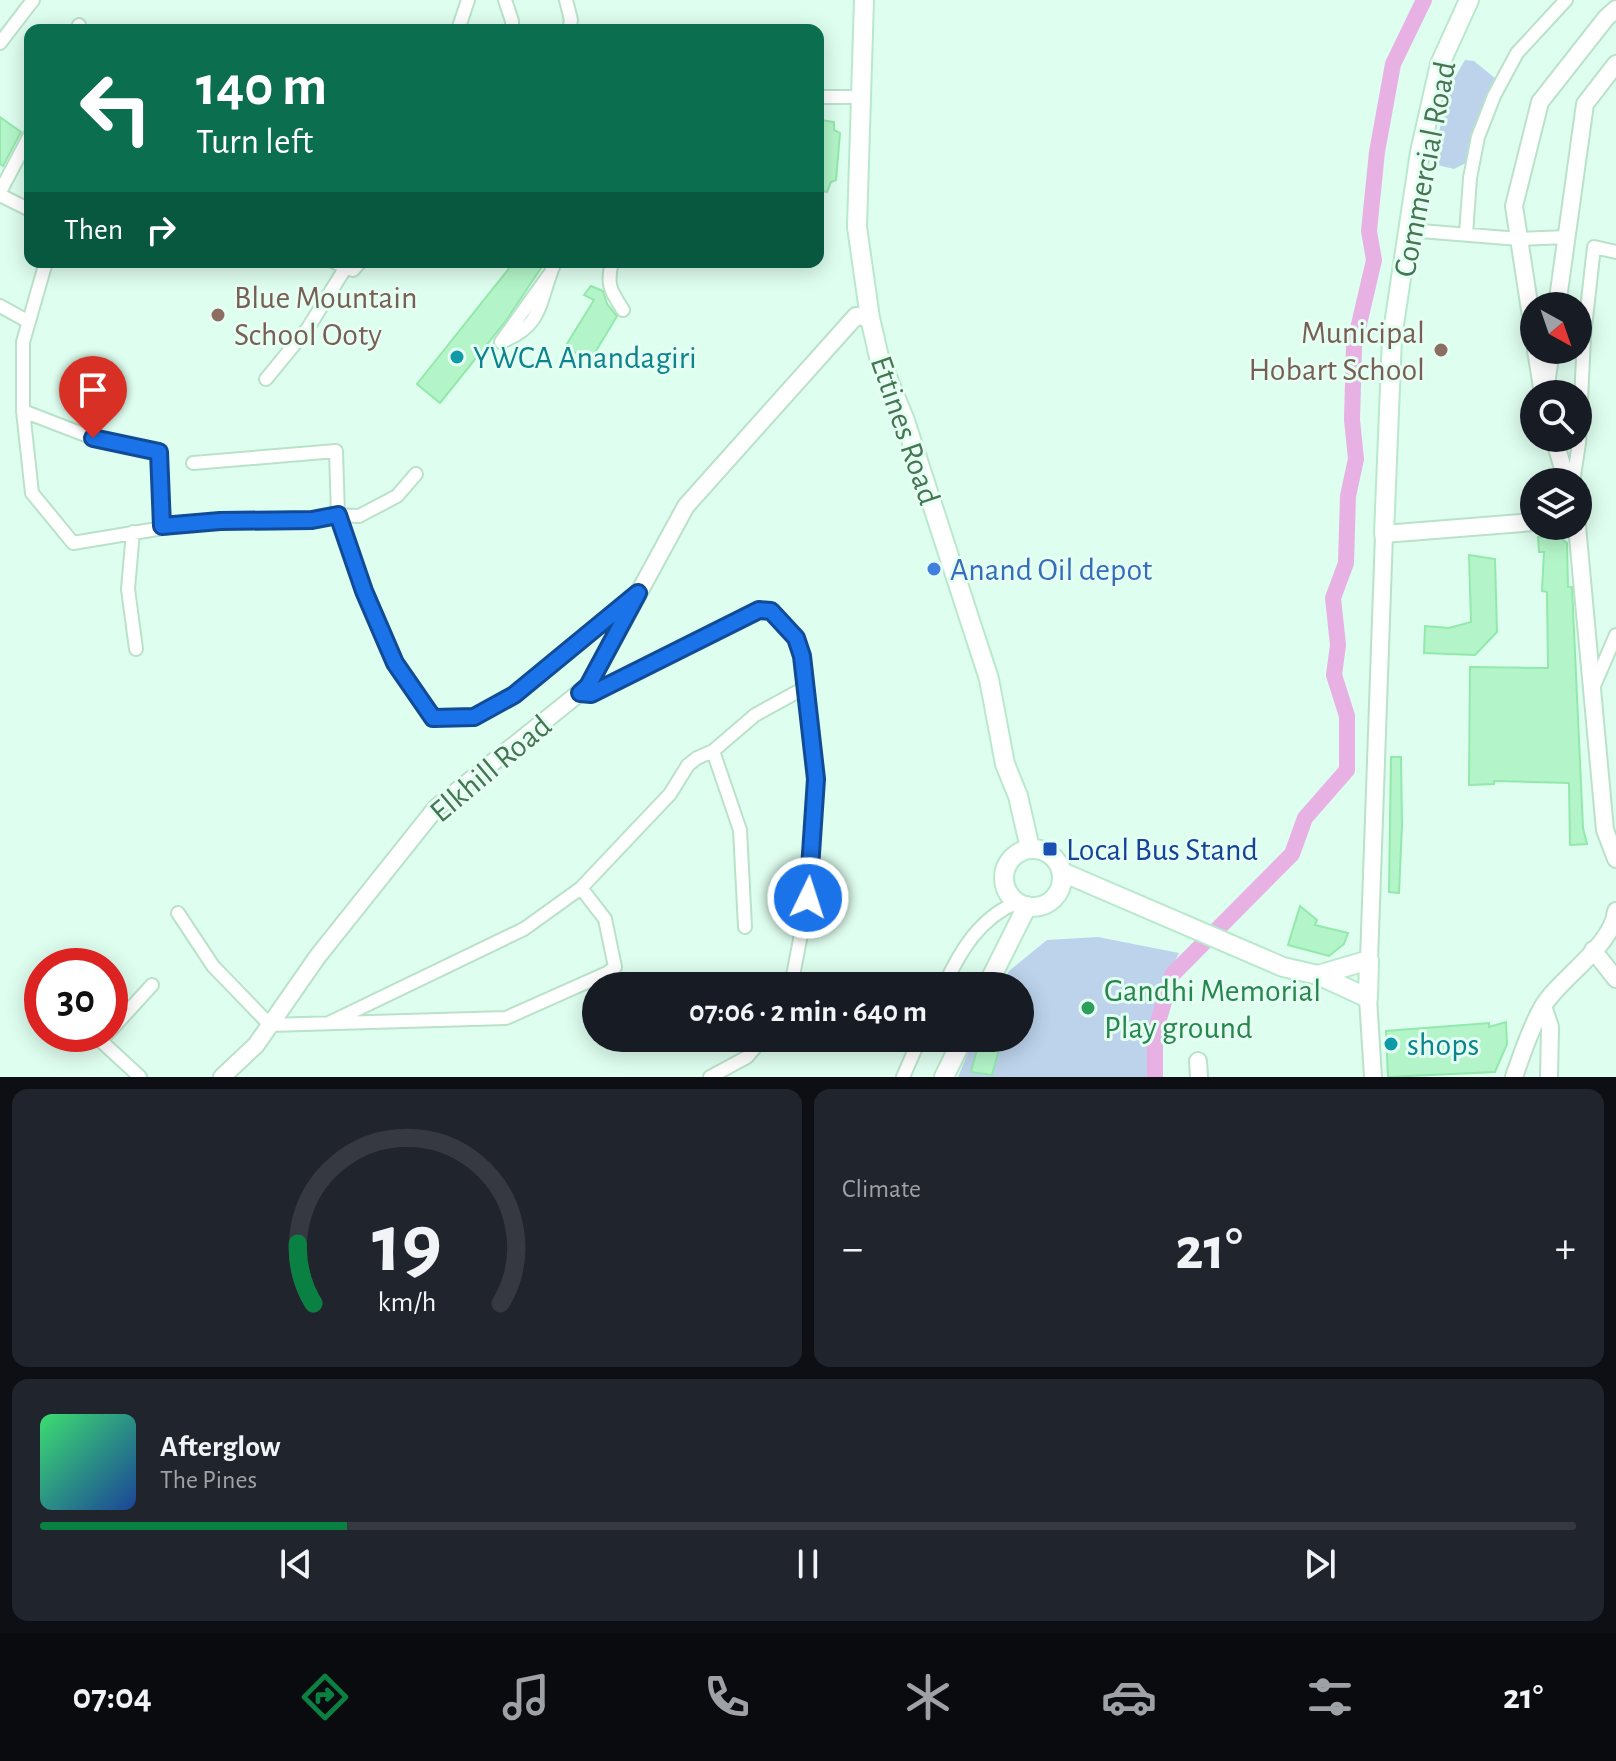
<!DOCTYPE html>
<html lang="en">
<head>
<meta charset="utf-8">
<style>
  :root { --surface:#171b24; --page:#20242c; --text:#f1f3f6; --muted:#9ea1a6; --line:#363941; --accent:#0b8043 }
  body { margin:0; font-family:"Alegreya Sans",sans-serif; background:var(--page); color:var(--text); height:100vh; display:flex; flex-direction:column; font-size:30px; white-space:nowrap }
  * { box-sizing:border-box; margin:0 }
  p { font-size:26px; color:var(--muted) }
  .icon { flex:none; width:44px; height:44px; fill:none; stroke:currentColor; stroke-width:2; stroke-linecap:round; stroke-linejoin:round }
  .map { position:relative; height:1077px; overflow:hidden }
  .details { display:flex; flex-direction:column; gap:12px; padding:12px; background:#0d0f14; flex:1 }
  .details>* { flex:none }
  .hud { position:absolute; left:24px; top:24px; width:800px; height:244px; border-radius:16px; box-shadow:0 4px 20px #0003; background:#0b6e4f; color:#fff; overflow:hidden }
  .needle { width:52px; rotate:140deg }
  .controls { position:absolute; left:1520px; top:292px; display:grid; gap:16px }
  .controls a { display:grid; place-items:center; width:72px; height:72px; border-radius:50%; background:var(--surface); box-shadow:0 4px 20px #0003; font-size:40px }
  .speed { position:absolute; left:24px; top:948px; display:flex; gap:16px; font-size:40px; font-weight:700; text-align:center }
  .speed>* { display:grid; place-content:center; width:104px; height:104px; border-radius:50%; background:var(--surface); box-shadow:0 4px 20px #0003; line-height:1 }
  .speed .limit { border:12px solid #d22; background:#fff; color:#111 }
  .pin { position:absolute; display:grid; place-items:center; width:68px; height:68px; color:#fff; margin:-82px -34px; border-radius:50% 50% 50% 0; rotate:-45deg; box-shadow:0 0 8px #0007 }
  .pin .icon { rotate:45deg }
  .me { position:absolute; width:88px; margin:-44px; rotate:4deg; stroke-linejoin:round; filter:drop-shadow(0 0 6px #0008) }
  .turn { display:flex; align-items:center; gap:28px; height:168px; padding:0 40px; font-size:36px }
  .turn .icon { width:104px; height:104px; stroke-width:2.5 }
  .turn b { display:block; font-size:56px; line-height:68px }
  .then { display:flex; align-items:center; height:76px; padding:0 40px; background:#0003; gap:16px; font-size:30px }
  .big { font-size:60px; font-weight:700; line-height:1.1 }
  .details .widget { flex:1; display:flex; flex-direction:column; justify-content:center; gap:12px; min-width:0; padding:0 28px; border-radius:16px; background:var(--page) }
  .details .dial { align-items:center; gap:0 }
  .dial svg { height:208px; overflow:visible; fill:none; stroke:var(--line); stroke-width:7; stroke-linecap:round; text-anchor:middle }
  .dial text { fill:var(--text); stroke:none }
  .song { display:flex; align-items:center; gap:24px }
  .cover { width:96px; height:96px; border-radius:12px; background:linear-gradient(135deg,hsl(140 70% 55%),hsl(220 70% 35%)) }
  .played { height:8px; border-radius:4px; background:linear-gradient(90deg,var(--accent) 20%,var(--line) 20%) }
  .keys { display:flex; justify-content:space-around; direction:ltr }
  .heat { display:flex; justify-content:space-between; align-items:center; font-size:44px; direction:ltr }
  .details .tiles { flex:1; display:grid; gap:12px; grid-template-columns:1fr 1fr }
  .widget:last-child { grid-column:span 2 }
  .trip { position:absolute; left:582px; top:972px; width:452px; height:80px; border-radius:40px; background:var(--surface); box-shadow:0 4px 20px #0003; font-weight:700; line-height:80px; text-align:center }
  .tabs { display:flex; height:128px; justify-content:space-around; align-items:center; background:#090b0e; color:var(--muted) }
  .tabs .icon { width:56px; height:56px }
  .tabs .selected { color:var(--accent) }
  .tabs b { font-size:36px; color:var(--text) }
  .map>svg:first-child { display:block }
  .green { fill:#bcd3eb }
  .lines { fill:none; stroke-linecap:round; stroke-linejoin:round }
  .canal { stroke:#e8b1e4; stroke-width:16 }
  .building { fill:#b3f5c8; stroke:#93e8ac; stroke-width:2 }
  .minor-casing { stroke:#b9e2c9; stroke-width:16 }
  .tertiary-casing { stroke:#b9e2c9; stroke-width:20 }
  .secondary-casing { stroke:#b9e9cc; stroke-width:22 }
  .minor { stroke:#fff; stroke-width:12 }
  .tertiary { stroke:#fff; stroke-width:16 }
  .secondary { stroke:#fff; stroke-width:18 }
  .route-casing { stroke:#114b97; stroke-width:20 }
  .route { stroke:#1a73e8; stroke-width:14 }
  .education-dot { fill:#8d6e63; stroke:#e5fff3; stroke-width:3 }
  .culture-dot { fill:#0f9aa8; stroke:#e5fff3; stroke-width:3 }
  .shop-dot { fill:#3f7fe0; stroke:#e5fff3; stroke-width:3 }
  .transit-dot { fill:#1a4fb4; stroke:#e5fff3; stroke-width:3 }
  .leisure-dot { fill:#2e9e5b; stroke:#e5fff3; stroke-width:3 }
  .labels { text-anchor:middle; stroke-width:6; stroke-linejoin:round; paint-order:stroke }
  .street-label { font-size:32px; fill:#457552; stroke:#e5fff3 }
  .education-label { font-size:32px; fill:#785e54; stroke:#e5fff3; text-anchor:start }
  .culture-label { font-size:32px; fill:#0d838f; stroke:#e5fff3; text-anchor:start }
  .shop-label { font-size:32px; fill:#366cbe; stroke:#e5fff3; text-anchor:start }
  .transit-label { font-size:32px; fill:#164399; stroke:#e5fff3; text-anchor:start }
  .leisure-label { font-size:32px; fill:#27864d; stroke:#e5fff3; text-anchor:start }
</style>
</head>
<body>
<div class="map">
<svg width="1616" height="1077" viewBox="0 0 1616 1077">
  <rect width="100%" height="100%" fill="#defeef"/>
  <path class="green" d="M1465,60L1474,61L1496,79L1471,143L1466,163L1454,169L1437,165V142L1448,89Z
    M1098,937L1179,953C1156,999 1151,1026 1150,1077H958L974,1038H1020V986H1001L1009,971L1047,940Z"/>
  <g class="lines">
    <path class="canal" d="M1155,1077V1032L1172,975L1292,854L1305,818L1347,770V716L1334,675L1338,645L1333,598L1346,563L1348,496L1356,459L1352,420L1354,346L1374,260L1369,231L1377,152L1393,64L1424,0"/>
  </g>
  <path class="building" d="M0,117L21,132L3,166L0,164Z
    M821,120L834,122V130L840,133L836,180L831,182L827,192L818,190V128H821Z
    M514,262H545L505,322L440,403L417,384Z
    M591,286L603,291L607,304L617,316L590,361L565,347L594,300L584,295Z
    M1558,536L1567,543L1568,587H1572L1583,828L1587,844L1570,845L1569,783L1494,781V784L1469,785L1470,667L1548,668L1547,592L1542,591L1544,552H1539L1538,537Z
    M1469,555L1495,559L1497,632L1475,655L1424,653L1425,626L1449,628L1471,622Z
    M1391,757H1401L1402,825L1399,893L1389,892Z
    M1300,906L1317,920L1315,925L1348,933L1344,944L1329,956L1288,945Z
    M1506,1022L1507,1044L1495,1072L1388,1077L1386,1031L1489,1023V1027Z
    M980,1038H1002L992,1075L971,1072Z"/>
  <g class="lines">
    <defs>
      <path id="minor" d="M505,0L512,21V30
        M566,0L571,20L569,30
        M77,30L79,25
        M458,30L468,0
        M0,43L33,0
        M818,97H861
        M0,192L30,135
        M0,195L30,210
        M1408,230L1519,239L1567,237
        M1466,234L1470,178L1478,137L1494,96L1517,53L1566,0
        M46,262L23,342V411L32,493L73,543L199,522L312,520L338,515L355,569L395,663L433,718L474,717L514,695L633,598
        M334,262L353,270L360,262
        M612,262C606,285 611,291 623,310
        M549,275L501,342C545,325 538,301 555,262
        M0,306L29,322
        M266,379L308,328L346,267
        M23,411L93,438L159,452L162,526
        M193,463L336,451L338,515L359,516L397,496L416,474
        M1573,482L1579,443L1584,336L1594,247L1616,252
        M133,532L128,589L136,649
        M1593,688L1616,635
        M580,693L591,694L759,610L771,611L796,638L802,656L816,779L808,898L791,986
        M713,751L740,830L745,927
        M178,913L213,966L270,1025L506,1018L607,973L615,967L605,919L581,888
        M944,986C960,951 980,917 1018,902
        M329,1023L524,929L581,888L670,794L688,765L697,758L713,751L755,715L806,687
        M110,1031L152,985
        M107,1034L101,1041L140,1077
        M710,1077L747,1057L763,1038
        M903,1077L920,1038"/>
      <path id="tertiary" d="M1557,306L1585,104L1616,64
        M1534,336L1514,206L1540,102L1606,18L1616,9
        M1536,350L1543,394
        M1546,384L1551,350
        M1554,438L1567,482
        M1577,526L1605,830L1616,859
        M1593,950L1616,979
        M1369,960L1384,534L1534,522
        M1368,998L1373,1077
        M1543,1006L1550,1027L1549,1077
        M1198,1061L1199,1077
        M222,1077L256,1045L318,956L436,808L588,686L686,506L856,316L870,318
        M1514,1077C1522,1054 1530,1029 1542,1008C1558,979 1613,946 1616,911"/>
      <path id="secondary" d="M864,0L857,227L870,318L879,357L905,421L989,679L1005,764L1018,796L1030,848
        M1384,534L1392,338L1420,152L1440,64L1469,0
        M1004 878a29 29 0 1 1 58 0a29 29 0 1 1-58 0Z
        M1062,872L1283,967L1318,975
        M1369,960L1368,998L1318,975Z
        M987,986L1027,906
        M944,1077L963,1038"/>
    </defs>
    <use href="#minor" class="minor-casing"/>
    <use href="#tertiary" class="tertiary-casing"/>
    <use href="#secondary" class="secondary-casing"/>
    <use href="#minor" class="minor"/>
    <use href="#tertiary" class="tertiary"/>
    <use href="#secondary" class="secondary"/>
  </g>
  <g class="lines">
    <defs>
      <path id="route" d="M93,438L159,452L162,526L220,521L312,520L338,515L364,591L395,663L433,718L474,717L514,695L638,593L588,686L580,693L591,694L759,610L771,611L796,638L802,656L816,779L808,898"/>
    </defs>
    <use href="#route" class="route-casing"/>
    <use href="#route" class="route"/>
  </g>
  <g class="education-dot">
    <circle cx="218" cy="315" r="8"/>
    <circle cx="1441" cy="350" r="8"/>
  </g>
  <g class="culture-dot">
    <circle cx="457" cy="357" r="8"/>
    <circle cx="1391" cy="1044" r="8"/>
  </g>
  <circle class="shop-dot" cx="934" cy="569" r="8"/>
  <rect class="transit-dot" x="1042" y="841" width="16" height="16" rx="4"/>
  <circle class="leisure-dot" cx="1088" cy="1008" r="8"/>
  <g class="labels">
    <g class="street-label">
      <text transform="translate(1424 169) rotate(-79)" y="11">Commercial Road</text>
      <text transform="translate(906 430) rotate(71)" y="11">Ettines Road</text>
      <text transform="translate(490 768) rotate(-40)" y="11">Elkhill Road</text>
    </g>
    <g class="education-label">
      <text x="234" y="308">Blue Mountain<tspan x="234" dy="37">School Ooty</tspan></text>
      <text x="1425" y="343" text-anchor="end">Municipal<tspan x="1425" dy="37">Hobart School</tspan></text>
    </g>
    <g class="culture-label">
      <text x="473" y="368">YWCA Anandagiri</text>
      <text x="1407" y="1055">shops</text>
    </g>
    <g class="shop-label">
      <text x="950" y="580">Anand Oil depot</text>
    </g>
    <g class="transit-label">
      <text x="1066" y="860">Local Bus Stand</text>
    </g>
    <g class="leisure-label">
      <text x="1104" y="1001">Gandhi Memorial<tspan x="1104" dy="37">Play ground</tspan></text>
    </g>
  </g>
</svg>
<div class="controls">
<a><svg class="needle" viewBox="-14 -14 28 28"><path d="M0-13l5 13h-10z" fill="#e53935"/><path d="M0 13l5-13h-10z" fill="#9ea1a6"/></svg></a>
<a><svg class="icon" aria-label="search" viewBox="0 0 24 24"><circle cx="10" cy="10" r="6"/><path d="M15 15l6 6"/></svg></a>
<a><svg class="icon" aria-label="layers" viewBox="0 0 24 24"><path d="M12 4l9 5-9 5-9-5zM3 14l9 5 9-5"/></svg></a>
</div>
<div class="speed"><div class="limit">30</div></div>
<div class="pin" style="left:93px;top:438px;background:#d93025"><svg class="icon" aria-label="arrive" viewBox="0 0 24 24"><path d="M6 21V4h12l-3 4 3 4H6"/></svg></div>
<svg class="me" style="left:808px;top:898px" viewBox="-20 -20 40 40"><circle r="17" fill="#1a73e8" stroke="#fff" stroke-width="3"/><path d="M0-11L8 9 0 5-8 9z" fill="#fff"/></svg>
<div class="trip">07:06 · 2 min · 640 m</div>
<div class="hud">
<div class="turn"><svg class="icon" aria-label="left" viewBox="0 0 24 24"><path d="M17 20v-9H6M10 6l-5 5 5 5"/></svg><div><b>140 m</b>Turn left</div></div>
<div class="then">Then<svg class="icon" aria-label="right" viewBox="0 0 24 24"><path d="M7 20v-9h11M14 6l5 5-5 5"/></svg></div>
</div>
</div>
<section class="details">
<div class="tiles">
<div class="widget dial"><svg viewBox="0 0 100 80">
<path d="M14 69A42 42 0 1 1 86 69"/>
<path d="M14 69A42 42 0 0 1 8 46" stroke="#0b8043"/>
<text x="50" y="56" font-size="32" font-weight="700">19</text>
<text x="50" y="72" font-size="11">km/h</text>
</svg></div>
<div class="widget"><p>Climate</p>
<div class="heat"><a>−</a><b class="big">21°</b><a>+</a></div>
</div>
<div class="widget">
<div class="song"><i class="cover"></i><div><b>Afterglow</b><p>The Pines</p></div></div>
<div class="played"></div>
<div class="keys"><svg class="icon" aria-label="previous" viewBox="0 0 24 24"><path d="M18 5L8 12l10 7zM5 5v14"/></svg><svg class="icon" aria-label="pause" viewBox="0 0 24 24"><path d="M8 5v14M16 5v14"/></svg><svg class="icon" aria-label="next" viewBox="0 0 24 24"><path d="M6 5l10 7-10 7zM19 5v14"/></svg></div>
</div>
</div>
</section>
<nav class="tabs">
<b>07:04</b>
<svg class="icon selected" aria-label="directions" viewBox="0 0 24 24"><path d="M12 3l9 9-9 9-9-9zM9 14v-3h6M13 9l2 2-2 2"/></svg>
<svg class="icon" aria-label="music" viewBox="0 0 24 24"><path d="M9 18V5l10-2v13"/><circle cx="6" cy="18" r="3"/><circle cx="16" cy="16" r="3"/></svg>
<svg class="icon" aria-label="phone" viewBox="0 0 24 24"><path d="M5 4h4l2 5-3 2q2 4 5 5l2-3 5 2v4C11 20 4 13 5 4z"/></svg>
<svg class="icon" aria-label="climate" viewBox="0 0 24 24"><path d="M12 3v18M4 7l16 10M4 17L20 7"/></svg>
<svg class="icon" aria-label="car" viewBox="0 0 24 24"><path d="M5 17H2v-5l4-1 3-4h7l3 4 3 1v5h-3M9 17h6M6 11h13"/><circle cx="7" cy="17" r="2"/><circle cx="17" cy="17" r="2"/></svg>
<svg class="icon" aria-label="filters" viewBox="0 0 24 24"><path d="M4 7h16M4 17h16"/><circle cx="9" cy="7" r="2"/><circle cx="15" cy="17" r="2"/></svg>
<b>21°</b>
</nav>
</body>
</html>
